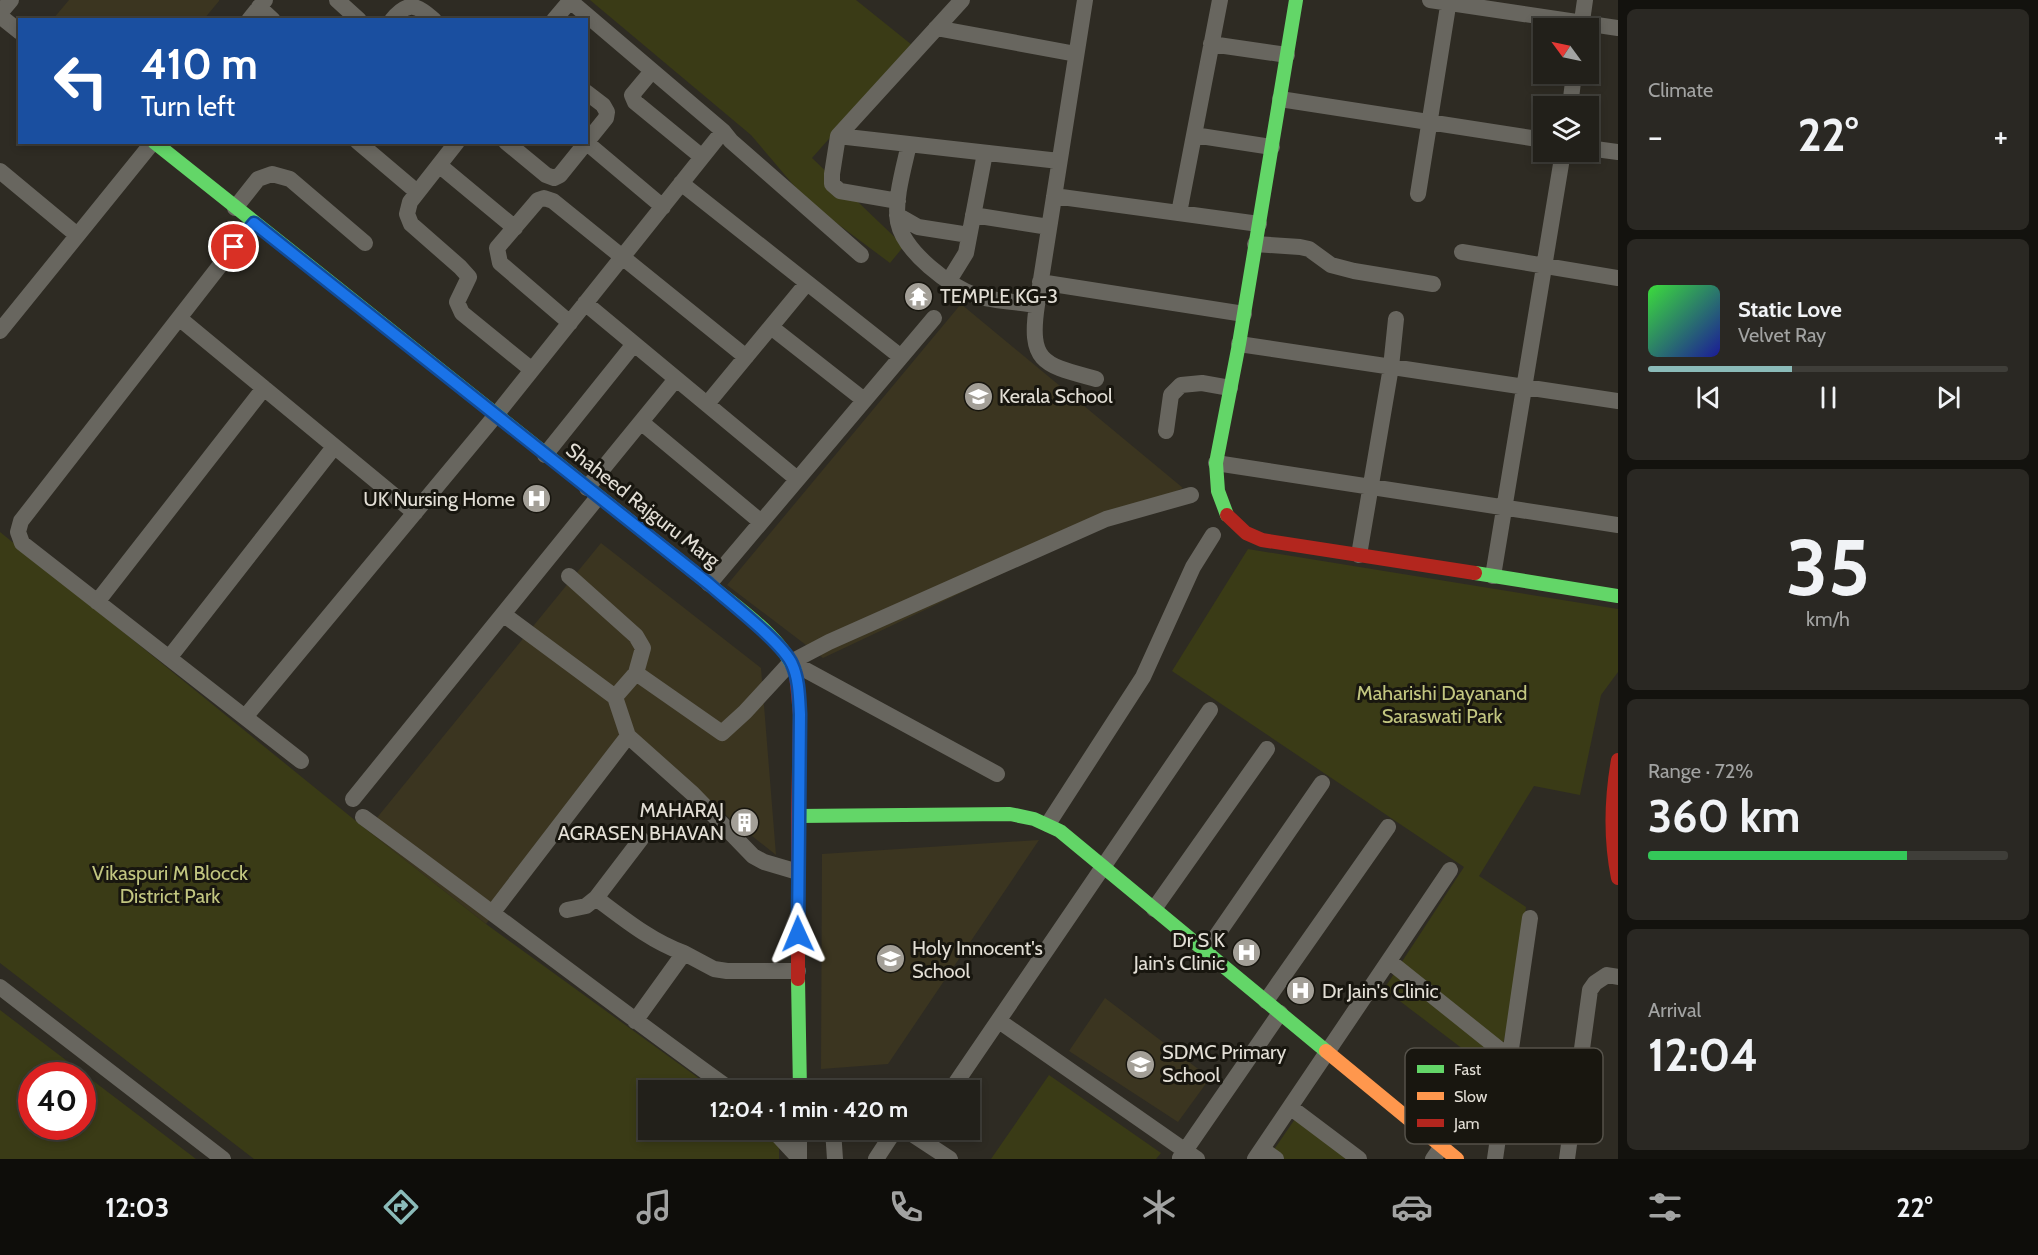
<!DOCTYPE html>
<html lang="en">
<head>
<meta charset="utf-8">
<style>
  :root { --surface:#22201a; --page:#2a2823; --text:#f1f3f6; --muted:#a2a3a2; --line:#3f3e39; --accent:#8bbbb9 }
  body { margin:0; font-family:Cabin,sans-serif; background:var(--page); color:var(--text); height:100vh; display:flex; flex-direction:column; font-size:22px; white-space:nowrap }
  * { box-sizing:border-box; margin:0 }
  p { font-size:20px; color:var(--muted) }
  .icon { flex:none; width:33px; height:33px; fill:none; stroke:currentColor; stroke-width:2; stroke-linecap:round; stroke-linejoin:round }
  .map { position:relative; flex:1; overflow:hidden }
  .panel { display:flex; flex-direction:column; gap:9px; padding:9px; background:#13120e; width:420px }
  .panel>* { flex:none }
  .hud { position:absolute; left:18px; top:18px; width:570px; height:126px; border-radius:0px; box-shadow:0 3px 9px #0003,0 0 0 2px var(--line); background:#1a4fa0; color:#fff; overflow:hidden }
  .needle { width:39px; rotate:303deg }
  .buttons { position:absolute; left:1533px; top:18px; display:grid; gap:12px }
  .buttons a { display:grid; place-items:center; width:66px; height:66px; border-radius:0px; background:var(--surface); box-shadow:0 3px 9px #0003,0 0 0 2px var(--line); font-size:30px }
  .speed { position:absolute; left:18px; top:1062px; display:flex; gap:12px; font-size:30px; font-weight:700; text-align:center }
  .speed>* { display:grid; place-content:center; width:78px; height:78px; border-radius:50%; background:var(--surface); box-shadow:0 3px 9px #0003,0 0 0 2px var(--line); line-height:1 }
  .speed .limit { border:9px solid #d22; background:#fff; color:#111 }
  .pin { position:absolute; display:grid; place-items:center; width:51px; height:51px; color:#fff; margin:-26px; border:3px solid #fff; border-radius:50%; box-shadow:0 2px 6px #0007 }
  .me { position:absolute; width:66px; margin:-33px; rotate:359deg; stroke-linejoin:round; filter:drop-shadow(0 0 4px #0008) }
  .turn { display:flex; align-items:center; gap:21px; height:126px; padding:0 24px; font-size:27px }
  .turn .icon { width:78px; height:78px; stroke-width:2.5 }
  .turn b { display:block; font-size:42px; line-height:51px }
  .big { font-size:45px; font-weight:700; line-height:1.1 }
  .panel .widget { flex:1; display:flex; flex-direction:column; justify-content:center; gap:9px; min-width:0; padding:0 21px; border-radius:9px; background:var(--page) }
  .panel .dial { align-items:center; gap:0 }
  .dial b { font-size:78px; line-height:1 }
  .song { display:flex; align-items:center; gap:18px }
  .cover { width:72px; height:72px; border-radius:9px; background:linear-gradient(135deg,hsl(120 70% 55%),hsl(240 70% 35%)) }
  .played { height:6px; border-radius:3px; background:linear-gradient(90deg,var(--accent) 40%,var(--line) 40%) }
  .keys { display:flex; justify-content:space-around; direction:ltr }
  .heat { display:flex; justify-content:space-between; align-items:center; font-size:33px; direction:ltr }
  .charge { height:9px; border-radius:4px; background:linear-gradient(90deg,#34c759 72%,var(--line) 0) }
  .trip { position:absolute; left:638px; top:1080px; width:342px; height:60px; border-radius:0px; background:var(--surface); box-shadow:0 3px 9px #0003,0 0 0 2px var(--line); font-weight:700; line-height:60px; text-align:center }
  .tab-bar { display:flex; height:96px; justify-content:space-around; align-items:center; background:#0e0d0a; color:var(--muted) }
  .tab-bar .icon { width:42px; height:42px }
  .tab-bar .current { color:var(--accent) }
  .tab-bar b { font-size:27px; color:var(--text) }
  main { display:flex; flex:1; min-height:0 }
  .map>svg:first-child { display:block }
  .built { fill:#3b3520 }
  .green { fill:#3a3b16; fill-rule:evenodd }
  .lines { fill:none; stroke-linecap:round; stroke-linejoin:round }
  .street { stroke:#68665f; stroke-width:16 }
  .fast { stroke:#63d668; stroke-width:14 }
  .slow { stroke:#ff974d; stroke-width:14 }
  .jam { stroke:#b3261e; stroke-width:14 }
  .route-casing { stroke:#114b97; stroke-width:15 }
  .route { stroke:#1a73e8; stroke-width:10 }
  .labels { text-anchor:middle; stroke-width:6; stroke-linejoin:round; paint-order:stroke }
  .poi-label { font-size:20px; fill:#e2ded5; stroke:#18160f; text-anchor:start }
  .street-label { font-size:20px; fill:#e2ded5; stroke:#18160f }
  .park-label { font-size:20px; fill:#c2c680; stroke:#18160f }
  .key { fill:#18160f; stroke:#55524a; stroke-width:1.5 }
  .key-label { font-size:16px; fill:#e2ded5 }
</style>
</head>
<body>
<main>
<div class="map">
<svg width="1618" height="1159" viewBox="0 0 1618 1159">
  <rect width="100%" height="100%" fill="#2e2b23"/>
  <path class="built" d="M69,0H219V1L204,19H53Z
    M961,304L1183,488L823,658L727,585Z
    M601,543L761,668L776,855L629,738L486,924L367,830Z
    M1039,840L888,1064L821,1069L822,854Z
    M1105,998L1210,1078L1178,1122L1069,1051Z"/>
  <path class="green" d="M590,0H856L912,45L812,158L904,246L890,263L807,201L751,135Z
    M0,532L367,830L486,924L715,1090H648V1130H769L779,1137V1159H254L0,963Z
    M1248,549L1618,609V672L1601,695L1580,795L1534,786L1479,876L1526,907L1518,970L1497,1075L1384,989L1464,867L1172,671Z
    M0,1010L196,1159H0ZM32,1076H82V1126H32Z
    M1049,1075L1161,1153L1156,1159H991Z
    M1297,1116L1351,1159H1284L1273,1151Z"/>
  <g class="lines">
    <path class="street" d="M337,0L359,20
      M569,0L723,131L731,141L861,255
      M1085,0L1037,305C1028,364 1045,365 1096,379
      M1430,0L1618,28
      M259,7L273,20
      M0,13L11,0
      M0,16L20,32
      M249,20L265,0
      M392,20C408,0 417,5 434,20
      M554,20L570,1
      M936,28L1076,54
      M1581,28L1585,0
      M1211,44L1287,55
      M652,71L632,95L635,102L702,157
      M1280,99L1544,140
      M1570,106L1574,74
      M1194,135L1272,147
      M838,136L1059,161
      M358,142L417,192
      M457,142L410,202L407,214L411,224L460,267L469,277L457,302L462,313L532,370
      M506,142L546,175L554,178L560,175L606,118L607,112L603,105L586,92
      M587,143L663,207
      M909,144C904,167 894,200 898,222C904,252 949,286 977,296C993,301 1019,302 1037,305
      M1588,148L1618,152
      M439,165L515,228
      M0,171L77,235
      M681,183L901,357
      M1418,194L1449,0
      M1054,196L1259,224
      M898,201L840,191L832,184V174L838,136L962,0
      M235,208L258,179L272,174L290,179L365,243
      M1179,213L1220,0
      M897,215L918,227L969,235
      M973,215L1049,227
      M253,223L21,521L18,532L22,543L301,761
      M1255,244L1300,247L1309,249L1331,265L1354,271L1433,284
      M1462,252L1618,278
      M948,282L966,253L985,153
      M1040,282L1244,314
      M585,303L797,479
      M179,318L415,513
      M570,323L500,263L497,248L538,200L544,198L553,201L746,357
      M771,327L864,400
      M0,331L153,142
      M1239,344L1618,401
      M707,404L807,283
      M641,422L761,522
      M1166,431L1171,395L1181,385L1202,383L1230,388
      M545,455L634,344
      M1216,463L1618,525
      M587,488L676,379
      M1359,555L1391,367L1396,319
      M569,576L636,636L643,648L636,673
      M1493,576L1563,152
      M709,584L934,318
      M97,602L264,388
      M503,614L615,697L628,736L693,794L753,856L764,862L798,872
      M169,658L334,447
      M791,662L997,774
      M615,697L636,673L722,733L745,712L791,662L829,642L1106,519L1191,495
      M245,717L496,415L723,131
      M353,799L598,497
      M363,817C486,907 607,1001 731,1090
      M1048,824L1143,677L1193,567L1213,535
      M641,839L596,898C624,919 651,941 684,953
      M1154,909L1267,749
      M567,910L586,906L596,898
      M493,912L628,736
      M1206,951L1322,783
      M1389,961L1509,1057
      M0,987L223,1159
      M1266,1001L1388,827
      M635,1021L684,953L714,969L727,971H798
      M999,1021L1197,1159
      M951,1090L1210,710
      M1290,1107L1359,1159
      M773,1130L799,1158
      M833,1130L835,1159
      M906,1130L950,1159
      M1262,1149L1276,1159
      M1180,1158L1280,1013
      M799,1159V1130
      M876,1159L895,1130
      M1255,1159L1450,870
      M1433,1159L1442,1146
      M1495,1159L1530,918
      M1567,1159L1590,990L1595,983L1607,975L1618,977"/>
    <path class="fast" d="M154,142L709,584C737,608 784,638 796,674
      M1227,515L1218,491L1216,463L1239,344L1296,0
      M1475,573L1618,596
      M798,816L1010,814L1034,819L1060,831L1326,1051
      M798,979L800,1090"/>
    <path class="slow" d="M1326,1051L1457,1159"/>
    <path class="jam" d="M1227,515L1246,533L1262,540L1475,573
      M796,674L800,715L798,816V979
      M1618,760C1611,800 1610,838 1618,878"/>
  </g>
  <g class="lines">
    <defs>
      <path id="route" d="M234,247L254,223L709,584C728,601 783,643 792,664C799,679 799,697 800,714L798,934"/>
    </defs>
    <use href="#route" class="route-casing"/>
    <use href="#route" class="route"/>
  </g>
  <defs>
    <symbol id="temple-disc" viewBox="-11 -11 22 22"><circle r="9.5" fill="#a39f97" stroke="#18160f"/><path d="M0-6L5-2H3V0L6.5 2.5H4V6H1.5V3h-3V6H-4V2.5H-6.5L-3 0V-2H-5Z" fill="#fff"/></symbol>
    <symbol id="school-disc" viewBox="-11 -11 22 22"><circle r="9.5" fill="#a39f97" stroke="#18160f"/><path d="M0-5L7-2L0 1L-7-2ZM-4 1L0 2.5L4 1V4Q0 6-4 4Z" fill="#fff"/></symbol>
    <symbol id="hospital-disc" viewBox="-11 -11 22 22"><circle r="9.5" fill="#a39f97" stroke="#18160f"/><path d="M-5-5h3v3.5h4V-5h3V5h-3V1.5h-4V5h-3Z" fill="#fff"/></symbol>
    <symbol id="building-disc" viewBox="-11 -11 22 22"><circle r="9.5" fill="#a39f97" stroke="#18160f"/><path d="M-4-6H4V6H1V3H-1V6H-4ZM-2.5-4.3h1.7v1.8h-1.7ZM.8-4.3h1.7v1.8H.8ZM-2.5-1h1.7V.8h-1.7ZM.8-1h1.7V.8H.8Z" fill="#fff"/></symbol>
  </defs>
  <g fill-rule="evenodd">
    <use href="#temple-disc" x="902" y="280" width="33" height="33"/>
    <use href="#school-disc" x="962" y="380" width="33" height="33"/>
    <use href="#hospital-disc" x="520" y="482" width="33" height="33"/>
    <use href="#building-disc" x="728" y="806" width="33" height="33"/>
    <use href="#hospital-disc" x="1230" y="936" width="33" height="33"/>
    <use href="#school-disc" x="874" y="942" width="33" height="33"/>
    <use href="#hospital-disc" x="1284" y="974" width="33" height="33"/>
    <use href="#school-disc" x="1124" y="1048" width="33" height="33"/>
  </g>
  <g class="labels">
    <g class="poi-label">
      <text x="940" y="303">TEMPLE KG-3</text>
      <text x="999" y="403">Kerala School</text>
      <text x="515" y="506" text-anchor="end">UK Nursing Home</text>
      <text x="724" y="817" text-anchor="end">MAHARAJ<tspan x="724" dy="23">AGRASEN BHAVAN</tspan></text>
      <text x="1225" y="947" text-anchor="end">Dr S K<tspan x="1225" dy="23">Jain's Clinic</tspan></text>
      <text x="912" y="955">Holy Innocent's<tspan x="912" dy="23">School</tspan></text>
      <text x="1322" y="998">Dr Jain's Clinic</text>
      <text x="1162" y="1059">SDMC Primary<tspan x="1162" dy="23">School</tspan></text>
    </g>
    <g class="street-label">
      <text transform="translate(643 505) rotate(38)" y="7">Shaheed Rajguru Marg</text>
    </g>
    <g class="park-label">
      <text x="1442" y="700">Maharishi Dayanand<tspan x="1442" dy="23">Saraswati Park</tspan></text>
      <text x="170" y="880">Vikaspuri M Blocck<tspan x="170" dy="23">District Park</tspan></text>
    </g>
  </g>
  <rect x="1405" y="1048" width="198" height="96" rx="9" class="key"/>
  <rect x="1417" y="1065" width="27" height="8" fill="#63d668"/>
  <rect x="1417" y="1092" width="27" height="8" fill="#ff974d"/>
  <rect x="1417" y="1119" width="27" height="8" fill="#b3261e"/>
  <g class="key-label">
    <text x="1454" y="1075">Fast</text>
    <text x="1454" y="1102">Slow</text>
    <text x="1454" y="1129">Jam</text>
  </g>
</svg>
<div class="buttons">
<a><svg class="needle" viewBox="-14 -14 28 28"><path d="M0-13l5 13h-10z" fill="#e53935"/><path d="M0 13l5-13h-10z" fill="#a2a3a2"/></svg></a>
<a><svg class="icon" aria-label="layers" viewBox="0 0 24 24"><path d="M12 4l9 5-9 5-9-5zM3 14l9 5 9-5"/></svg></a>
</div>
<div class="speed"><div class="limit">40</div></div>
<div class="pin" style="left:234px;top:247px;background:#d93025"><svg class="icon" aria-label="arrive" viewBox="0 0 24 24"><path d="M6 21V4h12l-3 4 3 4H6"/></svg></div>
<svg class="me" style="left:798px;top:934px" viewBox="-20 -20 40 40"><path d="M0-17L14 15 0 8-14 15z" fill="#1a73e8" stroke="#fff" stroke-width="4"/></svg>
<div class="trip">12:04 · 1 min · 420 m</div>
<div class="hud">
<div class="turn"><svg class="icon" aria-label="left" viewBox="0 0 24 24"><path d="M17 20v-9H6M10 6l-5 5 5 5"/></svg><div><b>410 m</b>Turn left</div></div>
</div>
</div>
<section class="panel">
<div class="widget"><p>Climate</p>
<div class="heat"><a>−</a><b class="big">22°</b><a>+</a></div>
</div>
<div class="widget">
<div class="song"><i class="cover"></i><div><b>Static Love</b><p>Velvet Ray</p></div></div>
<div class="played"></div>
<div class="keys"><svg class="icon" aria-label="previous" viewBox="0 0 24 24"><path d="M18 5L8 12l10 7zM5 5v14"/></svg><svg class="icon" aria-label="pause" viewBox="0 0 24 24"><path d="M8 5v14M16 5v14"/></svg><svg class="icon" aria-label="next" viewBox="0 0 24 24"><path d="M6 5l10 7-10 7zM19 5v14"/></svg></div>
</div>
<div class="widget dial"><b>35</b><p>km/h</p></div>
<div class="widget"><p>Range · 72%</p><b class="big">360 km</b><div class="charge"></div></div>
<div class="widget"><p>Arrival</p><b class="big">12:04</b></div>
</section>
</main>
<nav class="tab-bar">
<b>12:03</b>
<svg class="icon current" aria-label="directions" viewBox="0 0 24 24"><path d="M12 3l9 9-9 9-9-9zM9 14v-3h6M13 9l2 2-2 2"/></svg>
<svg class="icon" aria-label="music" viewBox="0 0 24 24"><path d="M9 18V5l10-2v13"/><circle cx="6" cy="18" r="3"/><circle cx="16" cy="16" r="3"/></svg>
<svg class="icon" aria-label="phone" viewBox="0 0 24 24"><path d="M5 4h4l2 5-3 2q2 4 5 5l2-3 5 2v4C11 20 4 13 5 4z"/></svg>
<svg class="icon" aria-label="climate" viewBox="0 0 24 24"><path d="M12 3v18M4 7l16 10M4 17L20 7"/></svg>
<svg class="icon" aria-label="car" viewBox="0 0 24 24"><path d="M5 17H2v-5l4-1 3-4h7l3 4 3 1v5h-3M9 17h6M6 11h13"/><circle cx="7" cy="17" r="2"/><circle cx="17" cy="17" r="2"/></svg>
<svg class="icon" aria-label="filters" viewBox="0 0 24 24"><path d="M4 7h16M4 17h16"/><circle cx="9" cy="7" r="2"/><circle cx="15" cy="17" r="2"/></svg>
<b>22°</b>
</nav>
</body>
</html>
